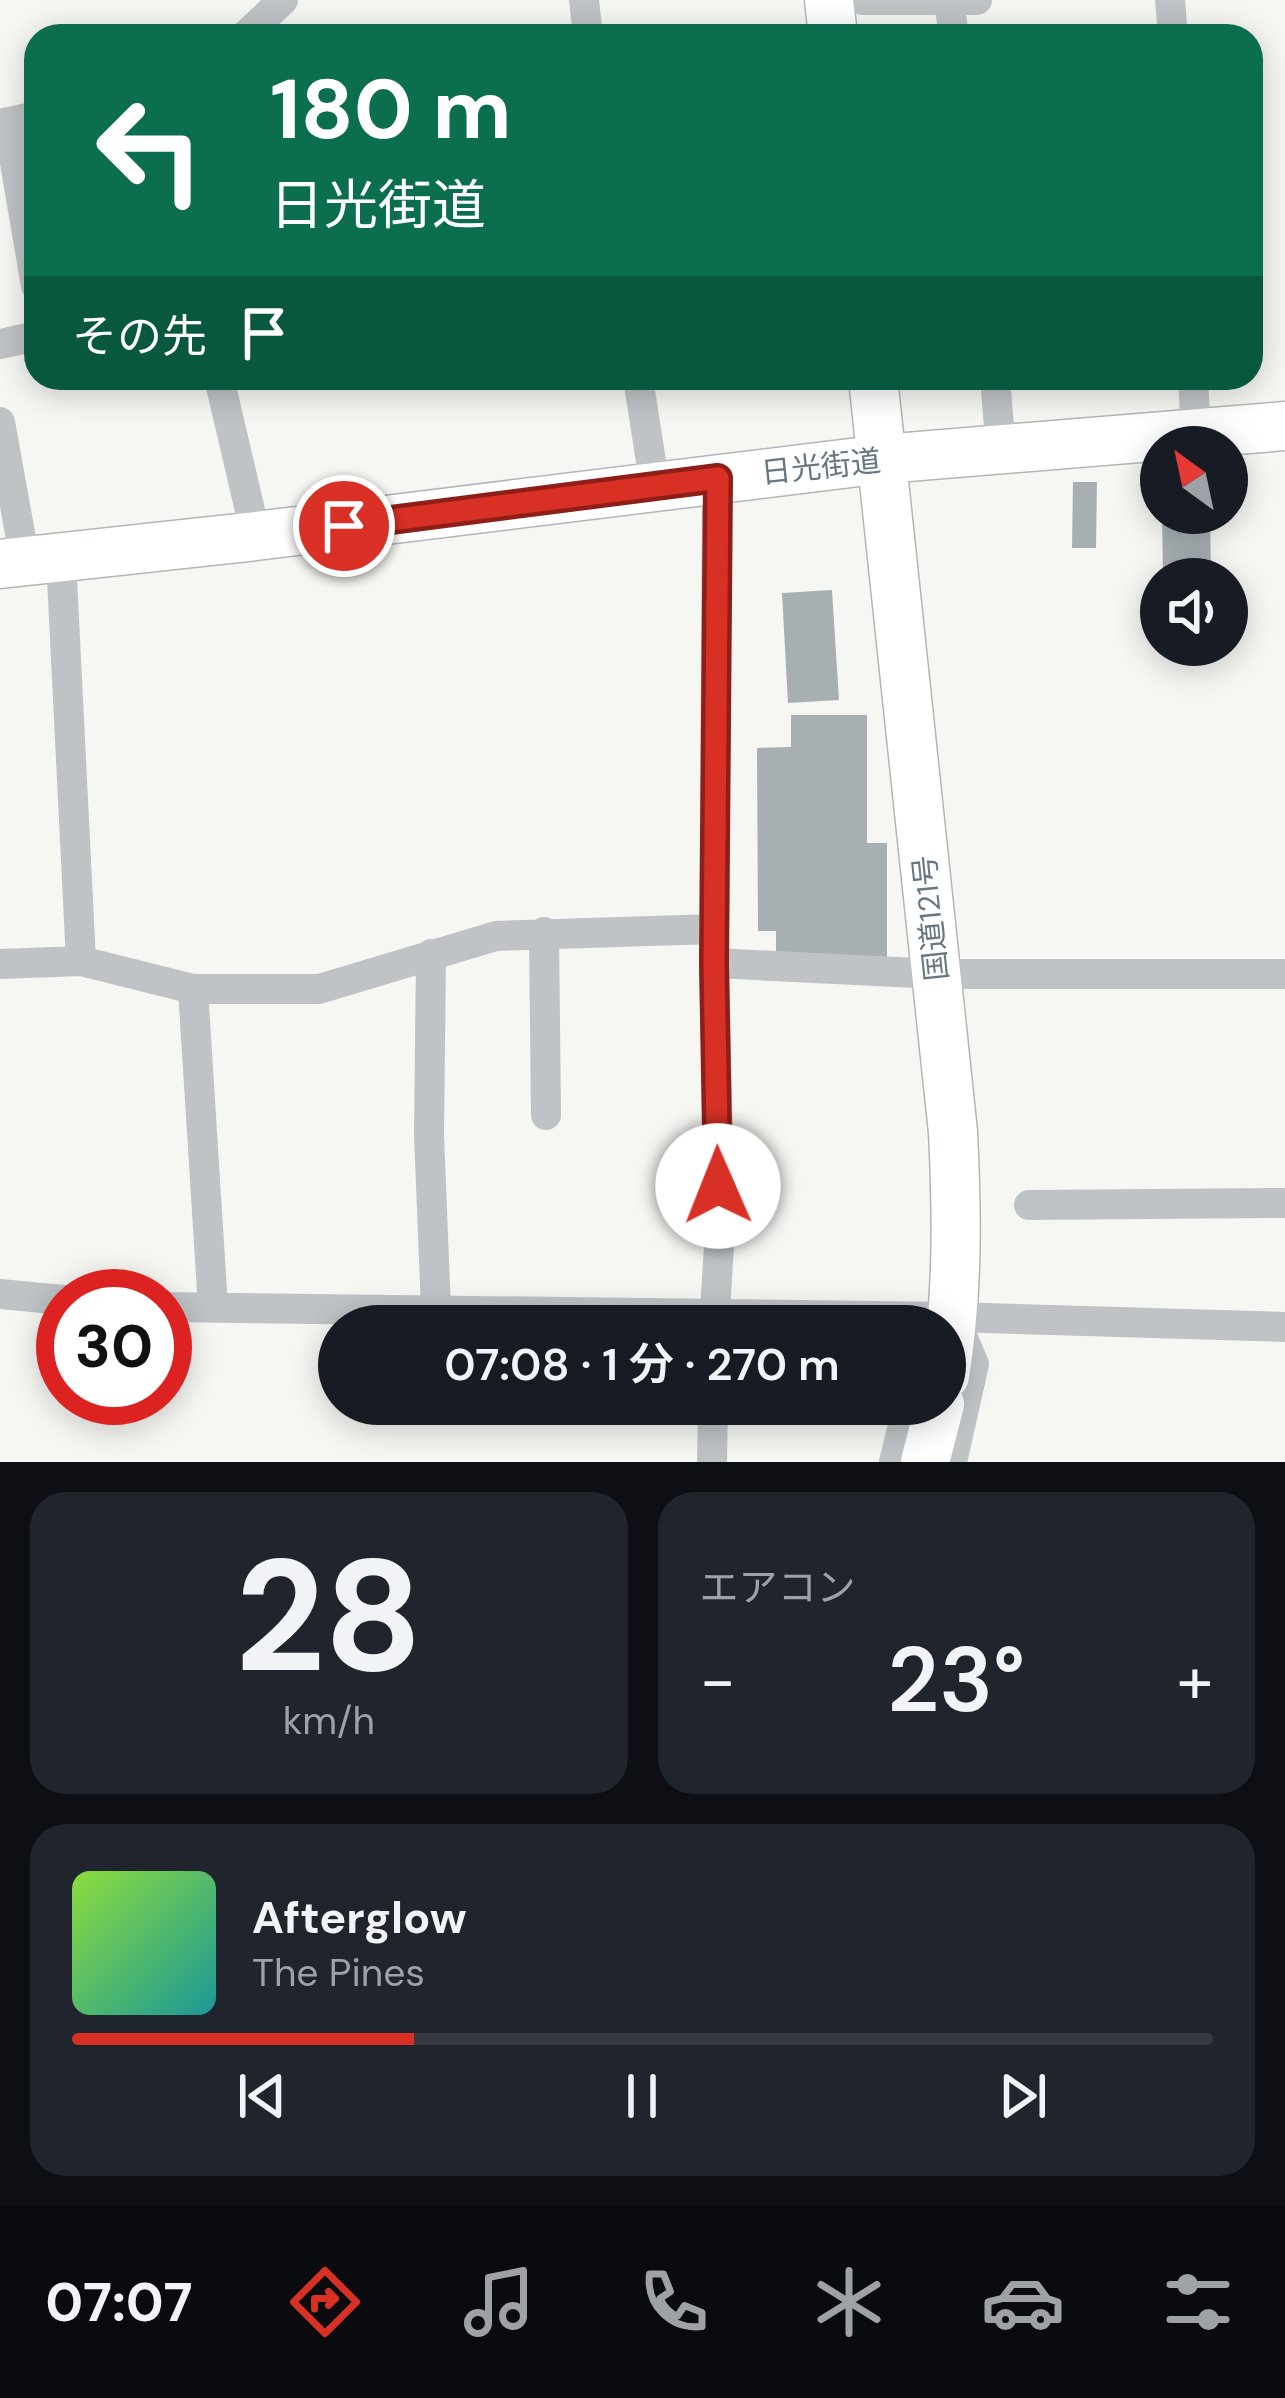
<!DOCTYPE html>
<html lang="ja">
<head>
<meta charset="utf-8">
<style>
  :root { --surface:#171b24; --page:#20242c; --text:#f1f3f6; --muted:#9ea1a6; --line:#363941; --accent:#d93025 }
  body { margin:0; font-family:"DM Sans","Noto Sans JP",sans-serif; background:var(--page); color:var(--text); height:100vh; display:flex; flex-direction:column; font-size:45px; white-space:nowrap }
  * { box-sizing:border-box; margin:0 }
  p { font-size:39px; color:var(--muted) }
  .icon { flex:none; width:66px; height:66px; fill:none; stroke:currentColor; stroke-width:2; stroke-linecap:round; stroke-linejoin:round }
  .map { position:relative; height:1462px; overflow:hidden }
  .sheet { display:flex; flex-direction:column; gap:30px; padding:30px; background:#0d0f14; flex:1 }
  .sheet>* { flex:none }
  .hud { position:absolute; left:24px; top:24px; width:1239px; height:366px; border-radius:36px; box-shadow:0 6px 30px #0003; background:#0b6e4f; color:#fff; overflow:hidden }
  .needle { width:78px; rotate:327deg }
  .controls { position:absolute; left:1140px; top:426px; display:grid; gap:24px }
  .controls a { display:grid; place-items:center; width:108px; height:108px; border-radius:50%; background:var(--surface); box-shadow:0 6px 30px #0003; font-size:60px }
  .speed { position:absolute; left:36px; top:1269px; display:flex; gap:24px; font-size:60px; font-weight:700; text-align:center }
  .speed>* { display:grid; place-content:center; width:156px; height:156px; border-radius:50%; background:var(--surface); box-shadow:0 6px 30px #0003; line-height:1 }
  .speed .limit { border:18px solid #d22; background:#fff; color:#111 }
  .pin { position:absolute; display:grid; place-items:center; width:102px; height:102px; color:#fff; margin:-51px; border:6px solid #fff; border-radius:50%; box-shadow:0 3px 12px #0007 }
  .me { position:absolute; width:132px; margin:-66px; rotate:359deg; stroke-linejoin:round; filter:drop-shadow(0 0 9px #0008) }
  .turn { display:flex; align-items:center; gap:42px; height:252px; padding:0 48px; font-size:54px }
  .turn .icon { width:156px; height:156px; stroke-width:2.5 }
  .turn b { display:block; font-size:84px; line-height:102px }
  .then { display:flex; align-items:center; height:114px; padding:0 48px; background:#0003; gap:24px; font-size:45px }
  .big { font-size:90px; font-weight:600; line-height:1.1 }
  .sheet .card { flex:1; display:flex; flex-direction:column; justify-content:center; gap:18px; min-width:0; padding:0 42px; border-radius:36px; background:var(--page) }
  .sheet .dial { align-items:center; gap:0 }
  .dial b { font-size:156px; line-height:1 }
  .song { display:flex; align-items:center; gap:36px }
  .cover { width:144px; height:144px; border-radius:18px; background:linear-gradient(135deg,hsl(90 70% 55%),hsl(180 70% 35%)) }
  .played { height:12px; border-radius:6px; background:linear-gradient(90deg,var(--accent) 30%,var(--line) 30%) }
  .keys { display:flex; justify-content:space-around; direction:ltr }
  .heat { display:flex; justify-content:space-between; align-items:center; font-size:66px; direction:ltr }
  .sheet .tiles { flex:1; display:grid; gap:30px; grid-template-columns:1fr 1fr }
  .card:last-child { grid-column:span 2 }
  .trip { position:absolute; left:318px; top:1305px; width:648px; height:120px; border-radius:60px; background:var(--surface); box-shadow:0 6px 30px #0003; font-weight:600; line-height:120px; text-align:center }
  .dock { display:flex; height:192px; justify-content:space-around; align-items:center; background:#090b0e; color:var(--muted) }
  .dock .icon { width:84px; height:84px }
  .dock .active { color:var(--accent) }
  .dock b { font-size:54px; color:var(--text) }
  .map>svg:first-child { display:block }
  .building { fill:#a7afb3 }
  .lines { fill:none; stroke-linecap:round; stroke-linejoin:round }
  .trunk-casing { stroke:#b2b6b9; stroke-width:51 }
  .minor { stroke:#bfc3c6; stroke-width:30 }
  .trunk { stroke:#fff; stroke-width:48 }
  .route-casing { stroke:#8d1f18; stroke-width:30 }
  .route { stroke:#d93025; stroke-width:21 }
  .labels { text-anchor:middle; stroke-width:12; stroke-linejoin:round; paint-order:stroke }
  .street-label { font-size:30px; fill:#677782; stroke:#fff }
</style>
</head>
<body>
<div class="map">
<svg width="1285" height="1462" viewBox="0 0 1285 1462">
  <rect width="100%" height="100%" fill="#f6f6f3"/>
  <path class="building" d="M1073,482H1097L1096,548H1072Z
    M1162,513H1210L1211,576L1163,577Z
    M832,590L839,700L788,703L782,593Z
    M791,715H867V843H887V957L776,958V931H758L757,748L791,747Z"/>
  <g class="lines">
    <defs>
      <path id="trunk" d="M829,0L833,36
        M873,378L953,1132C957,1213 958,1296 945,1376
        M0,564L256,536L883,459L1285,426
        M925,1462L940,1404"/>
    </defs>
    <use href="#trunk" class="trunk-casing"/>
    <path class="minor" d="M584,0L588,36
      M862,0H977
      M1170,0L1173,36
      M949,2L954,36
      M245,36L283,0
      M8,122L36,286
      M0,124L36,116
      M0,344L36,336
      M219,378L256,536
      M638,378L655,487
      M995,378L1001,451
      M1193,378L1196,433
      M0,422L25,561
      M61,558L81,961
      M544,932L546,1115
      M431,954L429,1135L436,1309
      M714,963L937,974H1285
      M0,964L81,961L193,989H319L496,936L714,929
      M193,989L213,1307
      M1029,1205L1285,1203
      M0,1294L63,1300
      M165,1307L953,1317L1285,1327
      M714,1326L720,1231L714,963L717,478
      M712,1462L713,1404
      M894,1462L908,1404
      M952,1462L974,1364L957,1324"/>
    <use href="#trunk" class="trunk"/>
  </g>
  <g class="lines">
    <defs>
      <path id="route" d="M344,526L718,478L714,963L718,1186"/>
    </defs>
    <use href="#route" class="route-casing"/>
    <use href="#route" class="route"/>
  </g>
  <g class="labels">
    <g class="street-label">
      <text transform="translate(821 467) rotate(-6)" y="10">日光街道</text>
      <text transform="translate(931 918) rotate(-96)" y="10">国道121号</text>
    </g>
  </g>
</svg>
<div class="controls">
<a><svg class="needle" viewBox="-14 -14 28 28"><path d="M0-13l5 13h-10z" fill="#e53935"/><path d="M0 13l5-13h-10z" fill="#9ea1a6"/></svg></a>
<a><svg class="icon" aria-label="sound" viewBox="0 0 24 24"><path d="M4 9h4l5-4v14l-5-4H4zM17 9q2 3 0 6"/></svg></a>
</div>
<div class="speed"><div class="limit">30</div></div>
<div class="pin" style="left:344px;top:526px;background:#d93025"><svg class="icon" aria-label="arrive" viewBox="0 0 24 24"><path d="M6 21V4h12l-3 4 3 4H6"/></svg></div>
<svg class="me" style="left:718px;top:1186px" viewBox="-20 -20 40 40"><circle r="19" fill="#fff"/><path d="M0-13L10 11 0 6-10 11z" fill="#d93025"/></svg>
<div class="trip">07:08 · 1 分 · 270 m</div>
<div class="hud">
<div class="turn"><svg class="icon" aria-label="left" viewBox="0 0 24 24"><path d="M17 20v-9H6M10 6l-5 5 5 5"/></svg><div><b>180 m</b>日光街道</div></div>
<div class="then">その先<svg class="icon" aria-label="arrive" viewBox="0 0 24 24"><path d="M6 21V4h12l-3 4 3 4H6"/></svg></div>
</div>
</div>
<section class="sheet">
<div class="tiles">
<div class="card dial"><b>28</b><p>km/h</p></div>
<div class="card"><p>エアコン</p>
<div class="heat"><a>−</a><b class="big">23°</b><a>+</a></div>
</div>
<div class="card">
<div class="song"><i class="cover"></i><div><b>Afterglow</b><p>The Pines</p></div></div>
<div class="played"></div>
<div class="keys"><svg class="icon" aria-label="previous" viewBox="0 0 24 24"><path d="M18 5L8 12l10 7zM5 5v14"/></svg><svg class="icon" aria-label="pause" viewBox="0 0 24 24"><path d="M8 5v14M16 5v14"/></svg><svg class="icon" aria-label="next" viewBox="0 0 24 24"><path d="M6 5l10 7-10 7zM19 5v14"/></svg></div>
</div>
</div>
</section>
<nav class="dock">
<b>07:07</b>
<svg class="icon active" aria-label="directions" viewBox="0 0 24 24"><path d="M12 3l9 9-9 9-9-9zM9 14v-3h6M13 9l2 2-2 2"/></svg>
<svg class="icon" aria-label="music" viewBox="0 0 24 24"><path d="M9 18V5l10-2v13"/><circle cx="6" cy="18" r="3"/><circle cx="16" cy="16" r="3"/></svg>
<svg class="icon" aria-label="phone" viewBox="0 0 24 24"><path d="M5 4h4l2 5-3 2q2 4 5 5l2-3 5 2v4C11 20 4 13 5 4z"/></svg>
<svg class="icon" aria-label="climate" viewBox="0 0 24 24"><path d="M12 3v18M4 7l16 10M4 17L20 7"/></svg>
<svg class="icon" aria-label="car" viewBox="0 0 24 24"><path d="M5 17H2v-5l4-1 3-4h7l3 4 3 1v5h-3M9 17h6M6 11h13"/><circle cx="7" cy="17" r="2"/><circle cx="17" cy="17" r="2"/></svg>
<svg class="icon" aria-label="filters" viewBox="0 0 24 24"><path d="M4 7h16M4 17h16"/><circle cx="9" cy="7" r="2"/><circle cx="15" cy="17" r="2"/></svg>
</nav>
</body>
</html>
